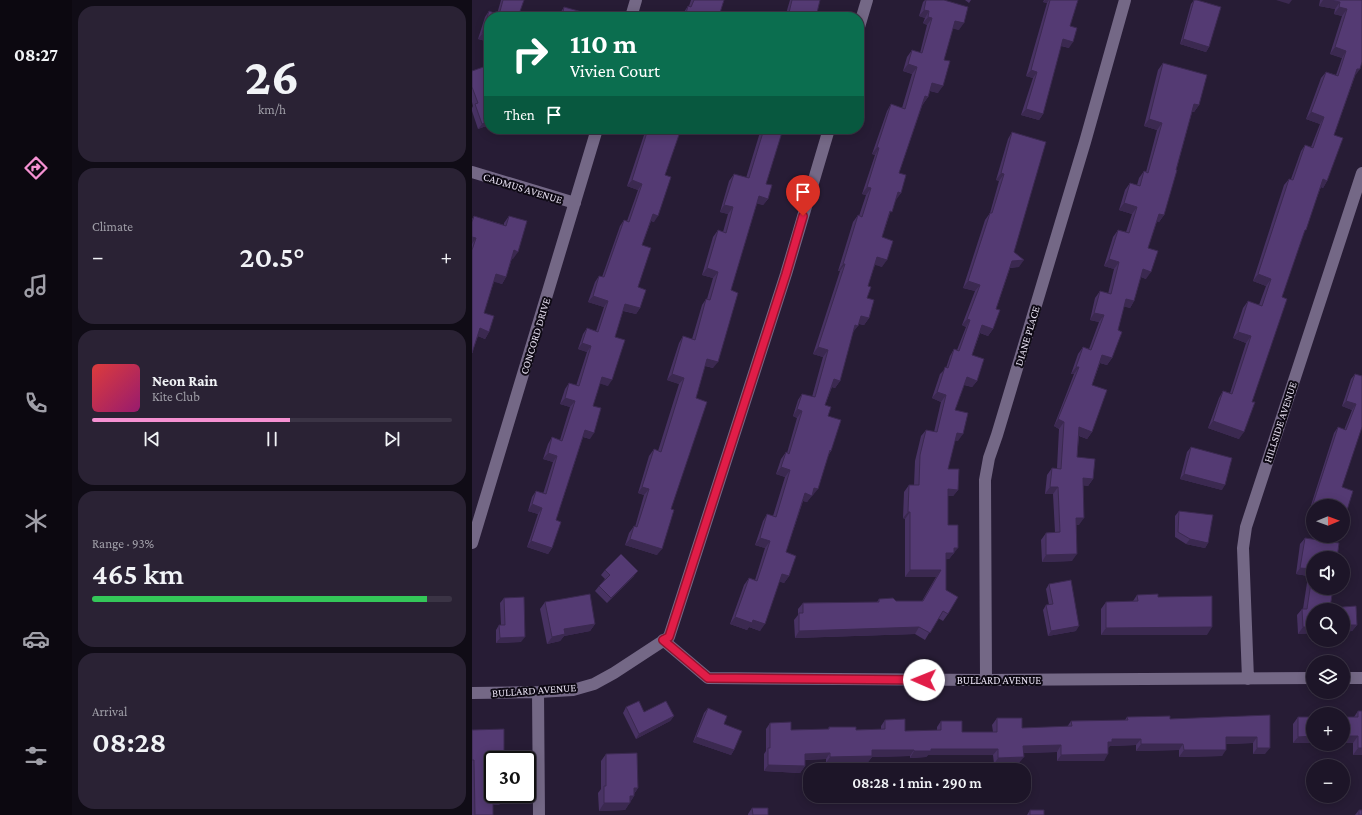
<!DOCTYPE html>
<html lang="en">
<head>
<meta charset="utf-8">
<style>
  :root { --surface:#1d1528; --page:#2a2234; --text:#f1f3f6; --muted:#a09fa8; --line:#3b3445; --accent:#f591d2 }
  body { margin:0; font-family:"Crimson Pro",serif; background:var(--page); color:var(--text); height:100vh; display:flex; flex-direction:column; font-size:15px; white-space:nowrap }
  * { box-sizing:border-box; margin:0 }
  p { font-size:13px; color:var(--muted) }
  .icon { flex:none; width:22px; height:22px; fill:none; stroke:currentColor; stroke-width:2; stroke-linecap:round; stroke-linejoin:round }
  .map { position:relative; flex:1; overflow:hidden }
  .side { display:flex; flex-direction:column; gap:6px; padding:6px; background:#100c16; width:400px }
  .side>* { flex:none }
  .hud { position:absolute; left:12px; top:12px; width:380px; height:122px; border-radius:16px; box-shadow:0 2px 10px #0003,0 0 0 1px var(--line); background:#0b6e4f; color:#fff; overflow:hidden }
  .needle { width:26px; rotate:89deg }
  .buttons { position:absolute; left:834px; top:499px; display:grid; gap:8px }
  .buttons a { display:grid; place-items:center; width:44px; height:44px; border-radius:50%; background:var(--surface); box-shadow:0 2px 10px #0003,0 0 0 1px var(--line); font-size:20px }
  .speed { position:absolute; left:12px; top:751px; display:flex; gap:8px; font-size:20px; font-weight:700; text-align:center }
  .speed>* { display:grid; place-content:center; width:52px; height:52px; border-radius:50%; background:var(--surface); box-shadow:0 2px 10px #0003,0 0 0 1px var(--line); line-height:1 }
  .speed .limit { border:2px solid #111; border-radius:6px; background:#fff; color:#111 }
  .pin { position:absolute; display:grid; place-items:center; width:34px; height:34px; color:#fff; margin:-41px -17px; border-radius:50% 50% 50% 0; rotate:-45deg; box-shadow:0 0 4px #0007 }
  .pin .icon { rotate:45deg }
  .me { position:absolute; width:44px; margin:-22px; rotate:271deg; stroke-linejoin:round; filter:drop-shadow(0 0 3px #0008) }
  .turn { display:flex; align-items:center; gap:14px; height:84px; padding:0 20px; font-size:18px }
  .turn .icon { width:52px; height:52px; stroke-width:2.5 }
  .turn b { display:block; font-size:28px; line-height:34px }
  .then { display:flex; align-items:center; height:38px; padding:0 20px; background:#0003; gap:8px; font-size:15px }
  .big { font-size:30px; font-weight:600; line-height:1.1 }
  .side .tile { flex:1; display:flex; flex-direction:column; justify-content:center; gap:6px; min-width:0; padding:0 14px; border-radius:16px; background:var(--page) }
  .side .dial { align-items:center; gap:0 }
  .dial b { font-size:52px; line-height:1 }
  .song { display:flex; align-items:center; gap:12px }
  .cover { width:48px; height:48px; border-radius:6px; background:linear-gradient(135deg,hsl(0 70% 55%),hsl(320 70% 35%)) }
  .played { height:4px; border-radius:2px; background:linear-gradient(90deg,var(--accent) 55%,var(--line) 55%) }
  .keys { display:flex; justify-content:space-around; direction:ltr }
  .heat { display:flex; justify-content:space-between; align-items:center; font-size:22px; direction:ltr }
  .charge { height:6px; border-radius:3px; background:linear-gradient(90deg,#34c759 93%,var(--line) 0) }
  .trip { position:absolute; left:331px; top:763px; width:228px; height:40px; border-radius:16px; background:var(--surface); box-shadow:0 2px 10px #0003,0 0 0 1px var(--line); font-weight:600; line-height:40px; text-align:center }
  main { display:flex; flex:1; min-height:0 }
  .tabs { display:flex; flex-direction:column; width:72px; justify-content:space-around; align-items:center; background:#0c0810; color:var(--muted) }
  .tabs .icon { width:28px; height:28px }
  .tabs .on { color:var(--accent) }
  .tabs b { font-size:18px; color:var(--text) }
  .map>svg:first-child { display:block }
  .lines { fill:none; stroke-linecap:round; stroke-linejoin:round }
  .minor { stroke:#746886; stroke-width:12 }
  .wall { fill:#483263 }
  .shaded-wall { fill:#3b2950 }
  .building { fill:#543a73; stroke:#3b2950 }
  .route-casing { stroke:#92132f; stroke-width:10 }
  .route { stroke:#e11d48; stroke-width:7 }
  .labels { text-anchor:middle; stroke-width:4; stroke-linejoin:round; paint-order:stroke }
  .street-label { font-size:11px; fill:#e7e0f1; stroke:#0e0914 }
</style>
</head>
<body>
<main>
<nav class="tabs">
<b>08:27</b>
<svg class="icon on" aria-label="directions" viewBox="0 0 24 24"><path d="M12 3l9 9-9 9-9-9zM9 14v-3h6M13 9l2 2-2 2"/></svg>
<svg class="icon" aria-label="music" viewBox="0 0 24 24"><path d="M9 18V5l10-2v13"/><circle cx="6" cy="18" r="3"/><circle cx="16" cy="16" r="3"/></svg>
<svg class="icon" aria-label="phone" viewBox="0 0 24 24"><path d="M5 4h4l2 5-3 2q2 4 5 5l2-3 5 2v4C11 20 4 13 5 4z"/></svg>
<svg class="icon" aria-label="climate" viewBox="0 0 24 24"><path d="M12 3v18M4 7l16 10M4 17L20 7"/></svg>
<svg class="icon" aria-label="car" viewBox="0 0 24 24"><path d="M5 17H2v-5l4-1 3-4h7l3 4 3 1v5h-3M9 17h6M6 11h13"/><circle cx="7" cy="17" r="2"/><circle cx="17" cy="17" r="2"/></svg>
<svg class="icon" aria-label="filters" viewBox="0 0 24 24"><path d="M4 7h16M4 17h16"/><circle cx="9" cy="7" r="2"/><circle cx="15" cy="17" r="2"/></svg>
</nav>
<section class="side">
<div class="tile dial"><b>26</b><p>km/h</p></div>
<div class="tile"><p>Climate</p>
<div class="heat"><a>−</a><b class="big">20.5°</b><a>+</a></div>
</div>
<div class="tile">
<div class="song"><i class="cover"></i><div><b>Neon Rain</b><p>Kite Club</p></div></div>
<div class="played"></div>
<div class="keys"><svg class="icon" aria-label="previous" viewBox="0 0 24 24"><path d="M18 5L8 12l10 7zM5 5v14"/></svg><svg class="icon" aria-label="pause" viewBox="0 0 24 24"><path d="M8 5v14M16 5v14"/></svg><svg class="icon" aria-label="next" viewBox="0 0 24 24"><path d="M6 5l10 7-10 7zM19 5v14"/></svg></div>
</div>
<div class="tile"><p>Range · 93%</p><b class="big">465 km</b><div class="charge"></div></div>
<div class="tile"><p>Arrival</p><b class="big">08:28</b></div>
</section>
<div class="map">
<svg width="890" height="815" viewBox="0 0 890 815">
  <rect width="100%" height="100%" fill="#271c35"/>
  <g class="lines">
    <path class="minor" d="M159,17L164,0
      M387,27L395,0
      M0,172L103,203
      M0,543L125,129
      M191,640L236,678L514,680L841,678
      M871,678H890
      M776,679L771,548L774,527L890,173
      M514,680L513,480L517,458L525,435L613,142L653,0
      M66,692L67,815
      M0,693L66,692L101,690L122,684L142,673L197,637L314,274L357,129"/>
  </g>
  <path class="wall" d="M29,0H52L17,42L6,39L13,17L17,11L25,14Z
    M219,0H252L247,16L251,17H210L212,12L216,6H217Z
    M318,0H348L344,17H313Z
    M453,0H472L487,30L481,28L472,60L466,93L458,91L456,97L451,104V103L427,173L429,193L423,200L417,216L410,237V267L403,264L396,286L395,298L397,318L392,325L387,324L381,332L368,381L363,388L360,387L353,405L356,416L359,451L356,456L341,495H340L335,502L331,501L314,552L317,576L312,583L307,581L288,631L277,627L275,630L258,624L272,585L277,578L283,580L293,548L283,545L291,521L295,514L301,516L313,477L304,474L309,459L314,452L315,453L325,418L321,416L326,400L330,394L340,397L351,357L341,354L368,271H366L381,222L386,215L387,216L394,195L390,194L403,155L400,154L415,111L419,104L430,108L440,74L431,71L435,57L440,50L448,53L455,25L451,23L453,18L447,16L451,2Z
    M493,0H499L497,3Z
    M572,0H606L598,26L597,48L589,46L571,114L567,120L549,115L561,78L554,76L575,3L571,2Z
    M722,0L737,47L734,52L708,44L719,4Z
    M848,0H890L883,76L862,135L855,181L851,188L849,187L831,233L810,297L767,439L736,428L747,398L751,391L758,393L774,343L761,338L771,308L776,301L787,305L794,286L781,281L812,185L817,179H819L829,151L833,145L839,147L848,124L834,119L849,78L854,72L864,75L870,58L858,54L870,16L862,14L863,9L847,6Z
    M92,7L120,17H87V15Z
    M691,63L727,105L722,112H720L692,215L687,222L685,221L676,248L674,279L669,277L662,301L658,308L652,306L646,330L640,358L635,365L628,363L620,385V432L615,439L607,436L605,457L621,479L616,486L611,485L607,525H604L600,561L570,562L569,540L574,533L583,532L581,494H573L575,475L580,468H585L587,429L582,426L602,374H599L606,354L611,347L617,349L627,322L618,320L623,298L628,291L636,294L642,269L632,266L641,237L646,230L654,232L660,214L647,210L653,190L658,183L665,185L667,178L672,171L674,172L685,130L672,126L686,70Z
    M0,71L17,125L6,129L0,111V108L1,106L0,102Z
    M174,129H209L193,175L182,222L179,221L170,245L166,287L168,308L164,314L151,311L143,337L136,386L128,383L121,406L118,439L111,437L84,520L80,548L76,554L55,547L66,514L56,511L60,497L64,491L71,494L81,462L71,459L76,444L80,437L88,440L98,407L88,404L93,389L97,383L104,386L115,352L106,349L111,334L115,328L124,331L132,307L116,302L123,282L127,276L130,277L148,226L152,220L155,221L166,190L155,186Z
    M289,129H311L294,184L296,199L291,205L285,203L259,290L241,368L233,366L224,398L199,509L185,555L153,545L157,533L162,526L163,527L172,495L166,493L177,456L182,449L186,451L207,384L195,380L207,343L211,336L220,339L230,305L234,299H235L241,278L230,275L241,237L246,230L251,232L256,214L248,212L257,181L262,174L274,178Z
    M540,132L542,252L547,267L538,268L524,309L521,329L516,336L508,333L500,355L505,381L500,387L492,385L483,410L486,441L483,440L476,469L486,490L481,496H476V525L482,554H481L477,559H474V590L476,614L471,621L466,618L453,640L443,634L323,638L322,620L326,615V609L331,603L405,602L407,599L424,601H450L464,577H433V519L431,518L432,492L437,485H442L443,461L449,436L454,430L462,432L469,402L460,398L468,374L474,368L478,356L482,349L485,350L494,327L490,325L503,291L491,288L513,220L518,213L527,181L524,180L536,139Z
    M2,216L32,225V223L37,216L41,259L40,258L34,277L30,284L22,281L12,313L17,332L13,339L6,336L0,353V219Z
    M883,374L890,376L870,487L841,524L834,521L862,433L866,427L872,430L880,410L870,406L879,379Z
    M719,447L750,490L708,479L715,452Z
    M707,511L736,543L733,548L714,544L703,537V516Z
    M833,538L867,543L865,558H841V588H861L858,608L884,606L885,625L880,631L871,632V610H841V633L826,634L825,615L830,609H831L836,576L824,574L828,544Z
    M133,570L162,576L135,603L123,591L127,586L133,579L129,575Z
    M577,584L604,631L576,636L571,610L574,605H577L574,589Z
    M665,595L686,597L735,635H629V609L634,602L661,601Z
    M32,598L49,642L24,643V630L27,625H29L28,603Z
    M73,602L123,624L118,631L92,636L88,641L75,644L68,609Z
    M154,707L172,712L202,716L198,721L164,739L151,713Z
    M236,708L252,724L262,750L259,755L221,742L232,713Z
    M886,711H890V755H881V743H871V717H882Z
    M798,715L793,754H781V743L754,744L750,756L707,757V750L664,751V745L638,746L636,747L632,761H585V752L551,753L547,763L522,764L521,755H456L454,757L438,758V756L400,757L396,762L354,763V759L333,760V766L328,773L292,771V754L294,751V729L298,723L319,730L356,729L357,727L384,730L409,729V726L413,720L433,731L465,730V727L469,721L490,732H521L520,725L525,718L550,728L595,727L599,721L653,720L655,717L698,719Z
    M826,717H841V743H821V724Z
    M0,730L21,760L30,800L27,805H21V815H0Z
    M134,754L166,788L162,794V796L153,810L127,811L126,793L129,789V761Z
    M280,808L296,815H276V814Z
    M558,810L572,815H555Z
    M887,810L890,815H883Z"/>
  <path class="shaded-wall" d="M573,0H577L575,3L571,2Z
    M804,0H820L817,4Z
    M851,0H858L868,2L863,9L847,6Z
    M867,7L875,9L870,16L862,14Z
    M452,10L457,11L453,18L447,16Z
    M456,17L460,18L455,25L451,23Z
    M483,21L492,23L487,30L478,28Z
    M10,34L17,36V42L6,39Z
    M591,39L601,42L597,48L587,45Z
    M711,39L737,47L734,52L708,44Z
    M863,47L874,51L870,58L858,54Z
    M436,64L445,67L440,74L431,71Z
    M885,69H888L883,76Z
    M559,70L565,72L561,78L554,76Z
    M460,83L471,86L466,93L455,90Z
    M453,96L456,97L451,104L448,103Z
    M722,104L727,105L722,112L717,111Z
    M554,109L571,114L567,120L549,115Z
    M839,112L852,117L848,124L834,119Z
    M677,119L690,123L685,130L672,126Z
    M17,121V125L6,129L10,124Z
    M405,147L407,148L403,155L400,154Z
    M529,173L532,174L527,181L524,180Z
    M851,179L855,181L851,188L847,186Z
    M160,180L170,184L166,190L155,186Z
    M395,187L399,188L394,195L390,194Z
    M426,192L429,193L424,200L421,199Z
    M287,196L296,199L291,205L282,203Z
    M652,203L665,207L660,214L647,210Z
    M252,205L261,207L256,214L248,212Z
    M181,214L186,216L182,222L177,220Z
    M687,214L692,215L687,222L682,221Z
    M0,237L4,238L0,244Z
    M42,250L46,252L41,259L37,257Z
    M405,257L415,260L410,267L400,264Z
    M637,259L647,262L642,269L632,266Z
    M552,260L547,267L536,268L540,261Z
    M371,264H373L368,271H366Z
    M235,268L246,272L241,278L230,275Z
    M671,269L679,272L674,279L666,276Z
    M24,274L34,277L30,284L19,281Z
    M786,274L799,279L794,286L781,281Z
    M496,281L508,285L503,291L491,288Z
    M121,296L136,301L132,307L116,302Z
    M654,299L662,301L658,308L649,306Z
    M153,304L168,308L164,314L149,310Z
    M622,313L632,315L627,322L618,320Z
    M389,316L397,318L392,325L384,323Z
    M495,319L498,320L494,327L490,325Z
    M383,325L386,326L381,332Z
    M510,325L521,329L516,336L506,332Z
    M8,328L17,332L13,339L3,335Z
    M766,332L779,336L774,343L761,338Z
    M110,343L119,346L115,352L106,349Z
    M346,347L356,350L351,357L341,354Z
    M630,355L640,358L635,365L625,362Z
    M235,359L246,362L241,368L231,365Z
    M604,367H607L602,374H599Z
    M200,374L212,378L207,384L195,380Z
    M130,377L140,380L136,386L126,383Z
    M495,377L505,381L500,387L490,384Z
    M362,379L368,381L363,388L357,386Z
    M465,392L474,395L469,402L460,398Z
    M93,398L103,401L98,407L88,404Z
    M874,401L884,404L880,410L870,406Z
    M325,409L330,411L325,418L321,416Z
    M586,419L592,422L587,429L582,426Z
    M741,421L772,432L767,439L736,428Z
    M607,427L620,432L615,439L603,434Z
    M113,430L122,433L118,439L108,436Z
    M485,433L491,434L486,441L480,440Z
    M76,453L85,456L81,462L71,459Z
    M309,467L318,470L313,477L304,474Z
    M712,474L753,485L750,490L708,479Z
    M611,478L621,479L616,486L606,485Z
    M170,487L177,489L172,495L166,493Z
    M578,487H586L581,494H573Z
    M342,488L346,489L341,495L338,494Z
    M476,489L486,490L481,496H471Z
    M333,493L340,496L335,502L328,500Z
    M60,504L70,508L66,514L56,511Z
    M436,512H438L433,519L431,518Z
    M837,516L841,517V524L834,521Z
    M604,518H612L607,525H599Z
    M288,538L298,541L293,548L283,545Z
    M158,539L190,549L185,555L153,545Z
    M718,539L736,543L733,548L714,544Z
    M59,541L80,548L76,554L55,547Z
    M482,548H486L477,559L469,560L474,553Z
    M605,554L600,561L570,562L574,555Z
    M828,568L841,569L836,576L824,574Z
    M438,570H469L464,577H433Z
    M166,571L162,576L135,603L139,598Z
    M310,574L317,576L312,583L305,581Z
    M263,617L281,620L293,624L288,631L277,627L275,630L258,624Z
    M123,624L118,631L92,636L88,641L75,644L80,637L92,629Z
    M871,625H885L880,631L871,632Z
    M607,626L604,631L576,636L579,631Z
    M447,627L443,634L323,638L327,631Z
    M740,627L735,635H629L634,628Z
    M831,627H841V633L826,634Z
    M53,637L49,642L24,643L28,638Z
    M202,716L198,721L164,739L167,734Z
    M841,736V743H821L826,737Z
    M871,736H886L881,743H871Z
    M224,737L262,750L259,755L221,742Z
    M754,737H785L781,743L750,744Z
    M640,739H669L664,745L638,746L636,748V742Z
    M669,744H711L707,750L664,751Z
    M589,745L585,752L547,753L551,746Z
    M785,748H798L793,754H781Z
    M886,748H890V755H881Z
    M459,749H526L521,755H456L454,757L438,758L442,751Z
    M400,750H442L438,756L400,757L396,762L354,763L358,757Z
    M712,750H754L750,756L707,757Z
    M358,753L354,759L328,760L333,754Z
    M636,754L632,761H585L589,755Z
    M552,757L547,763L522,764L526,758Z
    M296,765L333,766L328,773L292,771Z
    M162,788H166L161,795Z
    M158,796H162L153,810L127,811L132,803Z
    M21,800H30L27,805H17Z"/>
  <path class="building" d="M31,0H52L46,17H17V36L10,34L17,11L27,15Z
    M222,0H252L247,16L251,17H213L216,6L219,7Z
    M320,0H348L344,17H316Z
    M454,0H472L496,7L492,23L483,21L472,60L478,61L471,86L460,83L456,97L453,96L427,173L434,175L429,193L426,192L420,212L418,211L410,237L421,241L415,260L405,257L396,286L399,287L395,298L402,300L397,318L389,316L386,326L383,325L368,381L362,379L353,405L359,407L356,416L369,420L359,451L358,450L346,489L342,488L340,496L333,493L314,552L324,556L317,576L310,574L293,624L281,620L280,623L263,617L277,578L285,581L298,541L288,538L295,514L304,517L318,470L309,467L314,452L317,454L330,411L325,409L330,394L343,397L356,350L346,347L373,264H371L386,215L390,217L399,188L395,187L407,148L405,147L419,104L433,109L445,67L436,64L440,50L450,53L460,18L456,17L457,11L452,10Z
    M578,0H606L598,26L605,28L601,42L591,39L571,114L554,109L565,72L559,70Z
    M722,0H725L749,7L737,47L711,39Z
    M858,0H890V62L888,69H885L862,135L871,138L855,181L851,179L834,230H833L810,297L815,299L780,402H783L772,432L741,421L751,391L760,394L779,336L766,332L776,301L790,306L799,279L786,274L817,179L821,180L833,145L841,148L852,117L839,112L854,72L866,76L874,51L863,47L875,9L867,7L868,2Z
    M92,7L121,15L120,17H90Z
    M691,63L735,75L727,105L722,104L704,170H705L692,215L687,214L676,248L686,251L679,272L671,269L662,301L654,299L646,330L650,332L640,358L630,355L620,385L635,390L620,432L607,427L605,457L623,459L621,479L611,478L612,518H604L605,554L574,555V533L588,532L586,487H578L580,468L589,469L592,422L586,419L607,367H604L611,347L619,350L632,315L622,313L628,291L639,294L647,262L637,259L646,230L657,233L665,207L652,203L658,183L668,186L672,171L676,173L690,123L677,119Z
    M17,65V121L10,124L3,104L6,103L0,87V71Z
    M176,129H209L193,175L199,177L186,216L181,214L170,245L179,248L166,287L174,290L168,308L153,304L143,337L153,340L140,380L130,377L121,406L129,408L122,433L113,430L84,520L89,522L80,548L59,541L70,508L60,504L64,491L74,494L85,456L76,453L80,437L90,441L103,401L93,398L97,383L107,386L119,346L110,343L115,328L126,332L136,301L121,296L127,276L132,277L152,220L157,222L170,184L160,180Z
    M292,129H311L294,184L300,185L296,199L287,196L259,290L266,293L246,362L235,359L224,398L235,402L199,509L202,510L190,549L158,539L162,526L165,527L177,489L170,487L182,449L189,452L212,378L200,374L211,336L223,340L234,299L238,300L246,272L235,268L246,230L254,233L261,207L252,205L262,174L277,178Z
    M540,132L574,142L542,252L552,260L540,261L524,309L528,310L521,329L510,325L500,355L512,359L505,381L495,377L483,410L496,413L491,434L485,433L476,469H487L486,490L476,489V525H486V548H482V553H474V590L486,597L476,614L471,611L458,633L447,627L327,631V613H331V603L407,602V599L421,598L424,601H451L469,570H438V512H436L437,485H447L448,455L454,430L465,432L474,395L465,392L473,367L476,368L482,349L487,351L498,320L495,319L508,285L496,281L518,213H520L532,174L529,173Z
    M2,216L34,226L37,216L55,221L46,252L42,250L34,277L24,274L12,313L22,316L17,332L8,328L0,353V250L4,238L0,237V222Z
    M883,374L890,376V427L870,487L881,491L871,523V506H841V517L837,516L866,427L874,430L884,404L874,401Z
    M719,447L760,458L753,485L712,474Z
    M707,511L741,515L736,543L718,539L706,532Z
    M833,538L867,543L865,558H841V588H861L858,608L884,606L885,625H871V610H841V627H831L830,609H835L841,569L828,568Z
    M149,554L166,571L139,598L127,586L138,575L133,570Z
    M599,580L607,626L579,631L574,605L581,604L577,584Z
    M118,594L123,624L92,629L93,634L80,637L73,602Z
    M686,594V597L740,596V627L634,628V602L666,601L665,595Z
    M52,597L53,637L28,638L27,625H33L32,598Z
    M167,701L172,712L194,701L202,716L167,734L154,707Z
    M236,708L255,716L252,724L270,731L262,750L224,737Z
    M886,711H890V748H886V736H871V717H886Z
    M798,715V748H785V737H754V750H712L711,744H669V739H640V742H636V754L589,755V745L551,746L552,757L526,758V749H459V751H442V750H400V756L358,757V753L333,754V766L296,765V748H298V723L319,722V730L357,729V727H384V730L413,729V720L433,719V731L469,730V721H490V732H525V718H550V728L600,726L599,721L656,720L655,717L698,716V719Z
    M826,717H841V736L826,737Z
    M32,729V760H21V794H30V800H21V815H3L2,760H0V730Z
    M165,753L166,788H162V796H158V803H132V786H134V754Z
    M280,808H296V815H281Z
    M558,810H572V815H558Z
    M887,810H890V815H887Z"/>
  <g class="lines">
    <defs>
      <path id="route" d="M331,216L314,274L197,637L191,640L236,678L452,680"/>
    </defs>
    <use href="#route" class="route-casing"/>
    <use href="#route" class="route"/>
  </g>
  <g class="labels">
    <g class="street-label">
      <text transform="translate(51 188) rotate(17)" y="4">CADMUS AVENUE</text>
      <text transform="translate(63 336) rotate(-73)" y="4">CONCORD DRIVE</text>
      <text transform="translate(555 336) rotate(-73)" y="4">DIANE PLACE</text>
      <text transform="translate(808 422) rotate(-72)" y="4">HILLSIDE AVENUE</text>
      <text x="527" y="684">BULLARD AVENUE</text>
      <text transform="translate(62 690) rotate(-4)" y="4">BULLARD AVENUE</text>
    </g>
  </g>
</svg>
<div class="buttons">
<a><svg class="needle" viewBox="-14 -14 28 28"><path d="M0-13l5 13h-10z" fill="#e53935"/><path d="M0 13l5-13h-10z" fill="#a09fa8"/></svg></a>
<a><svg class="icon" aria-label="sound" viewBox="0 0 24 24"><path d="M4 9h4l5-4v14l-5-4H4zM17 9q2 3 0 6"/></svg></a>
<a><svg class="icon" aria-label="search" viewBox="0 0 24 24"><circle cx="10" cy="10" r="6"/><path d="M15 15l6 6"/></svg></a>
<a><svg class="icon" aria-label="layers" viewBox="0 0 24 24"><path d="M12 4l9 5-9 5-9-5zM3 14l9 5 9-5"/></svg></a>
<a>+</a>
<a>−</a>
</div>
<div class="speed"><div class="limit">30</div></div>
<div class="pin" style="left:331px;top:216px;background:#d93025"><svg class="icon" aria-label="arrive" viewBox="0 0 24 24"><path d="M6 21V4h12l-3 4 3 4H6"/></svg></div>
<svg class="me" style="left:452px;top:680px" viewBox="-20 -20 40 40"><circle r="19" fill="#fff"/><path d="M0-13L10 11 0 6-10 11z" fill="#e11d48"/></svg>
<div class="trip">08:28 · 1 min · 290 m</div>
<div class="hud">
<div class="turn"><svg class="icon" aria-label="right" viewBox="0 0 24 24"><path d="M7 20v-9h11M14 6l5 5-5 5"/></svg><div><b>110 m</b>Vivien Court</div></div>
<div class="then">Then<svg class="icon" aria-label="arrive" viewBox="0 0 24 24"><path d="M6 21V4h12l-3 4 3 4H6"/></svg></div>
</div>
</div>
</main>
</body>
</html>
